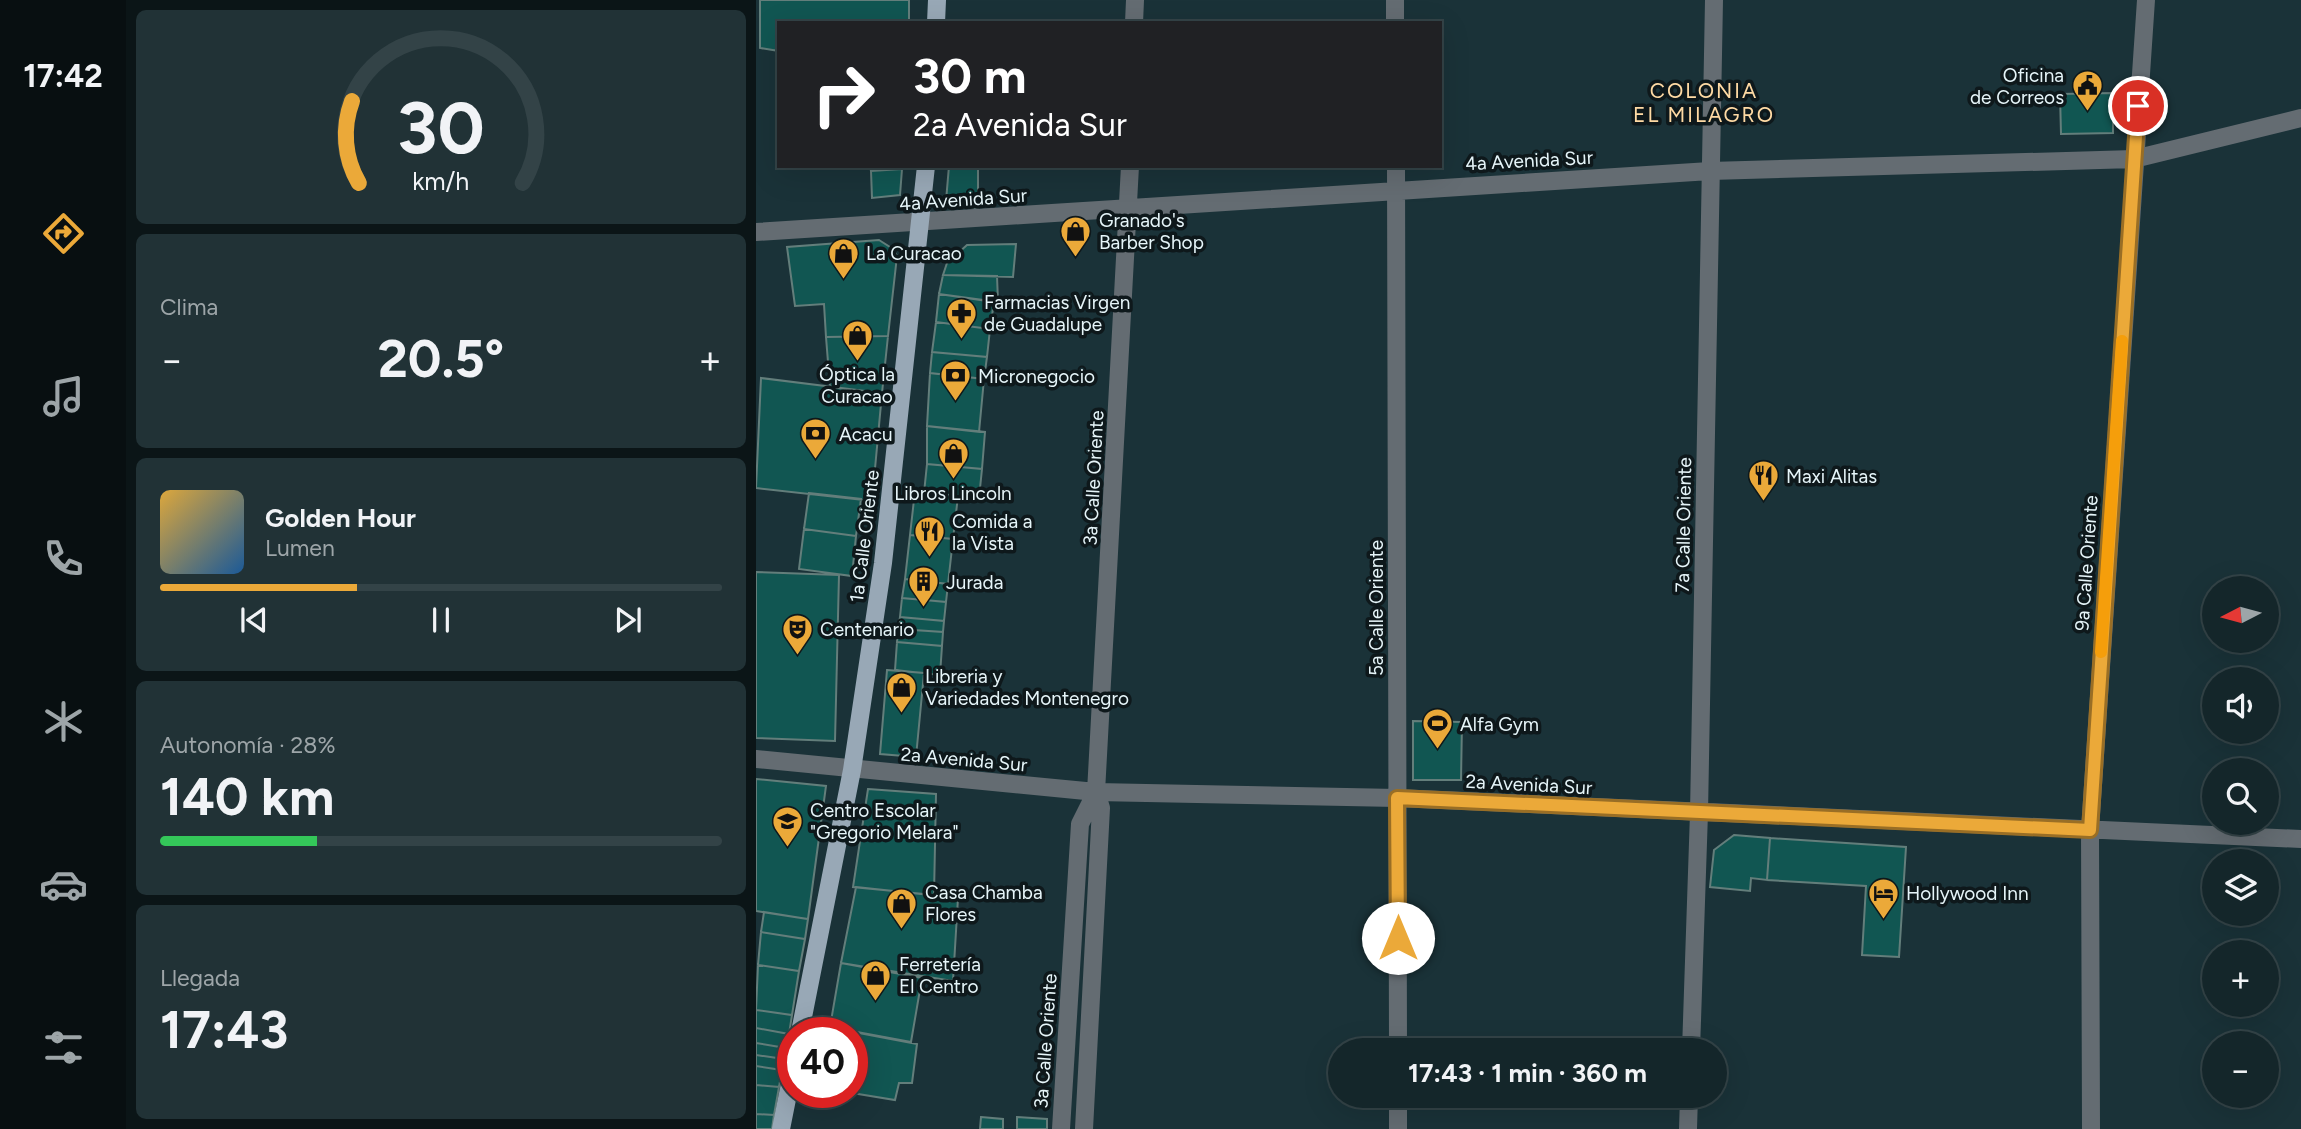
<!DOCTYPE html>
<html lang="es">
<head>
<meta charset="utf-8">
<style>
  :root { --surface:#14262a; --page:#213236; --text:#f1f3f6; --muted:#9da5a8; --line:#334347; --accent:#eba939 }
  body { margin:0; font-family:Figtree,sans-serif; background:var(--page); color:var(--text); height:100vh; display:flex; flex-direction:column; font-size:26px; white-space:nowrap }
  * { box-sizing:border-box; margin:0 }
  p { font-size:23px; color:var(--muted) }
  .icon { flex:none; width:38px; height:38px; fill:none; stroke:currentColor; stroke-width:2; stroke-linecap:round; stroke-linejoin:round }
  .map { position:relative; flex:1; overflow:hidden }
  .side { display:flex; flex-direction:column; gap:10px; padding:10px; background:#0b1517; width:630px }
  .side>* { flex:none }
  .hud { position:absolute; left:21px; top:21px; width:665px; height:147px; border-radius:0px; box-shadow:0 7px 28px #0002,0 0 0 2px var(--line); background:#202124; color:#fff; overflow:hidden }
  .needle { width:46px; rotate:264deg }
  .buttons { position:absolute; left:1446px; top:576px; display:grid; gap:14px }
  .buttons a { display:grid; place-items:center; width:77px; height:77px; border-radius:50%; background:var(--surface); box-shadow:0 7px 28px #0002,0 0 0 2px var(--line); font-size:35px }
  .speed { position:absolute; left:21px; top:1017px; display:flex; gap:14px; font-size:35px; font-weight:700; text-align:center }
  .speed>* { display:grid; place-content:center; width:91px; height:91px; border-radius:50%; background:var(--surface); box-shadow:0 7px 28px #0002,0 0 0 2px var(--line); line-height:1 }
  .speed .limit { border:10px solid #d22; background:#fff; color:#111 }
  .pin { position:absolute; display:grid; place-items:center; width:60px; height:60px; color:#fff; margin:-30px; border:4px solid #fff; border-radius:50%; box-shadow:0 2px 7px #0007 }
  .me { position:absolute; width:77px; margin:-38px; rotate:0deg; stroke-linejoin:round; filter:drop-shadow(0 0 5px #0008) }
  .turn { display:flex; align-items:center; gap:24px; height:147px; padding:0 21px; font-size:32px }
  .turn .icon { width:91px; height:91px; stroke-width:2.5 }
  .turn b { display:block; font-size:49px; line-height:60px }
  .big { font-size:52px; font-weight:700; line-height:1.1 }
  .side .widget { flex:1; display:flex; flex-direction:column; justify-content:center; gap:10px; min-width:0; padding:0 24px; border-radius:10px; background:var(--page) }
  .side .dial { align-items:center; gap:0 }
  .dial svg { height:182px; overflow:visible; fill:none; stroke:var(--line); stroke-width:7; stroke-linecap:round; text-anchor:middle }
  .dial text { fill:var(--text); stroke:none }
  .song { display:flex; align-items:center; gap:21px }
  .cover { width:84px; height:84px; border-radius:10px; background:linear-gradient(135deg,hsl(40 70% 55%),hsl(210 70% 35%)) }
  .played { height:7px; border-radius:4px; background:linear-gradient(90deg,var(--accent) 35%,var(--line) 35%) }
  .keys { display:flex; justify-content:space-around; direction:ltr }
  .heat { display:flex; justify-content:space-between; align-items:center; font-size:38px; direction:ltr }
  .charge { height:10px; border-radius:5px; background:linear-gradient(90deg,#34c759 28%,var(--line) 0) }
  .trip { position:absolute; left:572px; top:1038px; width:399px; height:70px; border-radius:35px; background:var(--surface); box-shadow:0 7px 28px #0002,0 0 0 2px var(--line); font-weight:700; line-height:70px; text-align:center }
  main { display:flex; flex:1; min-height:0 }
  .dock { display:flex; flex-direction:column; width:126px; justify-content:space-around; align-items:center; background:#080f11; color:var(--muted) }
  .dock .icon { width:49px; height:49px }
  .dock .active { color:var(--accent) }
  .dock b { font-size:32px; color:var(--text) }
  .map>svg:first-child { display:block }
  .building { fill:#115652; stroke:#637e7b; stroke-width:2 }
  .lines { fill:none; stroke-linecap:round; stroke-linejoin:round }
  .minor { stroke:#646c72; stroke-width:18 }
  .major { stroke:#98a8b6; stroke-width:18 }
  .route-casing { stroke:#996e25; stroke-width:18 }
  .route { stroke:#eba939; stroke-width:12 }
  .slow { stroke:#f59e0b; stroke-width:12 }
  .labels { text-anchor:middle; stroke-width:7; stroke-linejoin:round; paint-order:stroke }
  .poi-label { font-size:19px; fill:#e6f5f9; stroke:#0e181b; text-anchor:start }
  .street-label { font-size:19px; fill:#e6f5f9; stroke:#0e181b }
  .neighbourhood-label { font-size:21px; letter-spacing:2px; fill:#ffdaa4; stroke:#0e181b }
</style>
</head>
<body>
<main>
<nav class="dock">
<b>17:42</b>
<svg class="icon active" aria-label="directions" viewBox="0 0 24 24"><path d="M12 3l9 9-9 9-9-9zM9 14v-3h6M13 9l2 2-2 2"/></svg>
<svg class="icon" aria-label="music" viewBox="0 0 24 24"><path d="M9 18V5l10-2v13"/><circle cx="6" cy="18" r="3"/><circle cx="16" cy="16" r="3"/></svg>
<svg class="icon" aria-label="phone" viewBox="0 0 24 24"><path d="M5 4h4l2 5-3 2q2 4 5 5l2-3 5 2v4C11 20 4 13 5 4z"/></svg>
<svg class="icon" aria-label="climate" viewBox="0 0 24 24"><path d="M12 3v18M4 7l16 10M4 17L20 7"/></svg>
<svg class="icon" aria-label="car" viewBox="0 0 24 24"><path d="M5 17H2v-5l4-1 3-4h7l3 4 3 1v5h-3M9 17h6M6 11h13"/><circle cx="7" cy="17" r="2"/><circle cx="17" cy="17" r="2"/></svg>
<svg class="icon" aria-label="filters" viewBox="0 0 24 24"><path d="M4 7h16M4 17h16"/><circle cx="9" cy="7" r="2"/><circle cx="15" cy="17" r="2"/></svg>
</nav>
<section class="side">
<div class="widget dial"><svg viewBox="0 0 100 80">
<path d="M14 69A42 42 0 1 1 86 69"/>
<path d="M14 69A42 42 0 0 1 11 33" stroke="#eba939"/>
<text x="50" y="56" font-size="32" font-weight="700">30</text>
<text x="50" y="72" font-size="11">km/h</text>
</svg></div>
<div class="widget"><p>Clima</p>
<div class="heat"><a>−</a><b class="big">20.5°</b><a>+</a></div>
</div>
<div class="widget">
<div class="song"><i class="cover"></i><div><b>Golden Hour</b><p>Lumen</p></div></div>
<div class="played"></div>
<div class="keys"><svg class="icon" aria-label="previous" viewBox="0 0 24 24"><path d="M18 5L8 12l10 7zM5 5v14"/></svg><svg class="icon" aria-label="pause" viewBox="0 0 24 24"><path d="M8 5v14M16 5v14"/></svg><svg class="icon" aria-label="next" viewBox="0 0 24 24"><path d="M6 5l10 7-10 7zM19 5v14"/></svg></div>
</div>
<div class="widget"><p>Autonomía · 28%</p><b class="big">140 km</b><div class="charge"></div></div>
<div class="widget"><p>Llegada</p><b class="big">17:43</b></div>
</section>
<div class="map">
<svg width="1545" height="1129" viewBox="0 0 1545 1129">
  <rect width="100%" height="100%" fill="#1a3238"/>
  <path class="building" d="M4,0H153V23H23V51L4,48Z
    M1357,93V133L1305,134L1304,94Z
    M114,166H147L146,169L115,171Z
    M193,166H222V208L199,207L190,201Z
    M146,169L144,195L116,198L115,171Z
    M123,240L137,249L141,256L132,336L70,337L68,304L39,306L31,247Z
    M260,244L257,277L187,275L191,263L211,245Z
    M187,275L241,276L242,302L183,294Z
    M183,294L238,302L234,329L180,322Z
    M180,322L234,329L231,357L176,352Z
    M132,336L126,393L74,387L70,337Z
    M176,352L231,357L228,379L174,373Z
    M174,373L228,379L223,432L171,426Z
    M5,378L126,393L116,501L0,488Z
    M171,426L229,432L226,469L171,464Z
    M171,464L226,469L223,498L168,493Z
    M159,491L202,496L197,539L154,535Z
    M53,493L105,499L100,536L48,529Z
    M48,529L100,536L96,576L43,569Z
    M154,535L197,539L192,584L149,579Z
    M0,572L83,575L79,741L0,738Z
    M149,579L192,584L190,602L146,598Z
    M146,598L190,602L188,621L144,617Z
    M144,617L188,621L187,632L142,629Z
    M142,629L187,632L186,646L141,642Z
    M141,642L186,646L184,675L139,670Z
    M131,670L168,673L160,757L124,754Z
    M657,721L706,722L705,780H657Z
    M0,779L70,786L52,919L0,911Z
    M112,789L180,794L178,895L97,887Z
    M978,835L1014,838L1011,880L995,878L994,891L954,887L958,850Z
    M1014,838L1150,847L1143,957L1106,955L1110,886L1011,880Z
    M100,887L202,898L197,981L85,963Z
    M8,912L52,919L49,939L5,932Z
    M5,932L49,939L43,971L2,965Z
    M85,963L166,978L155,1042L74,1027Z
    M2,965L43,971L36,1015L0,1010Z
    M0,1010L36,1015L33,1034L0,1028Z
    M66,1026L161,1044L156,1083H143L139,1100L90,1092H96V1032H65Z
    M0,1028L33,1034L30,1048L0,1043Z
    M0,1043L30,1048L28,1059L0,1055Z
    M0,1055L28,1059L26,1070L0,1066Z
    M0,1066L26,1070L23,1087L0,1085Z
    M0,1085L23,1087L18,1115L0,1114Z
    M0,1114L18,1115L16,1129H0Z
    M225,1117L247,1119V1129H224Z
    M261,1117L291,1119V1129H261Z"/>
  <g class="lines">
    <path class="minor" d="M639,0V23
      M378,23L379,0
      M640,166L642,1050
      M0,232L954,171L1378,159L1545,118
      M0,759L340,792L641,798L1545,839
      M935,1050L943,813L958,0
      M642,1096V1129
      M305,1129L324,824L340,792
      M328,1129L345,808L340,792L374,166
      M932,1129L933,1096
      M1335,1129L1334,830L1390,0"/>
    <path class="major" d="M180,23L181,0
      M44,1032L96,770L127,563L170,166
      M25,1129L37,1069"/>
  </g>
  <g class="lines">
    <defs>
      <path id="route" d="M642,938L641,798L1334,830L1382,106"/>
    </defs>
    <use href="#route" class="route-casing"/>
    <use href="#route" class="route"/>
    <path class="slow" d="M1345,652L1366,341"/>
  </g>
  <defs>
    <symbol id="civic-pin" viewBox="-11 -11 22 30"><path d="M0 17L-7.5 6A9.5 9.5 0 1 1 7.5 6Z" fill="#eba939" stroke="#0e181b"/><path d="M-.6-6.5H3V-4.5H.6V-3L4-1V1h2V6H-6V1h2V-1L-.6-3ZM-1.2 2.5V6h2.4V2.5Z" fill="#111"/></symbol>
    <symbol id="shop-pin" viewBox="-11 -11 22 30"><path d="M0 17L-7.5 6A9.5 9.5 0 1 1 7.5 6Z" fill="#eba939" stroke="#0e181b"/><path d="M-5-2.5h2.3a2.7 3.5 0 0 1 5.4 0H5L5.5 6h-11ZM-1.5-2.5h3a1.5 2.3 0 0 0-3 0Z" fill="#111"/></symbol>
    <symbol id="pharmacy-pin" viewBox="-11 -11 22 30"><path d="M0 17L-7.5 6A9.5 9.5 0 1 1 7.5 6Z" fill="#eba939" stroke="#0e181b"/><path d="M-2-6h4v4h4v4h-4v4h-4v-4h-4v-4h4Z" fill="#111"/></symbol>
    <symbol id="bank-pin" viewBox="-11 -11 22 30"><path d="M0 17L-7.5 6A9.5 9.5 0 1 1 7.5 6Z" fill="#eba939" stroke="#0e181b"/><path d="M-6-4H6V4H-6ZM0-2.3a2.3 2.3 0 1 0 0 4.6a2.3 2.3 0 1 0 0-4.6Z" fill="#111"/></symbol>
    <symbol id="restaurant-pin" viewBox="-11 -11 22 30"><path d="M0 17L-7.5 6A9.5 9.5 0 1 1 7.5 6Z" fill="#eba939" stroke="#0e181b"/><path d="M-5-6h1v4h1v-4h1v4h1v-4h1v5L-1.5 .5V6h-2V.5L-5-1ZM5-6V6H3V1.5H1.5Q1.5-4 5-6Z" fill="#111"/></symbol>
    <symbol id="building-pin" viewBox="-11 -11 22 30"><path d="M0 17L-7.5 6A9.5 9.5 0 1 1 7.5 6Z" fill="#eba939" stroke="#0e181b"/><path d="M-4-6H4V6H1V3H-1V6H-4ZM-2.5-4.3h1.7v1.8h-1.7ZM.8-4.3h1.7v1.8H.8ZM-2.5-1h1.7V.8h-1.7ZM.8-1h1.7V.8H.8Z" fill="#111"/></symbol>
    <symbol id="theatre-pin" viewBox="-11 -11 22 30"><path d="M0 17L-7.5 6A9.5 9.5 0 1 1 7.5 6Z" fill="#eba939" stroke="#0e181b"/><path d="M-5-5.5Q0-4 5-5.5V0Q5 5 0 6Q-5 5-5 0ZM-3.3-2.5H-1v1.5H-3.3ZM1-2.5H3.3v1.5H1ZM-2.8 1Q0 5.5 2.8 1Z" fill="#111"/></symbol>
    <symbol id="stadium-pin" viewBox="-11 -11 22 30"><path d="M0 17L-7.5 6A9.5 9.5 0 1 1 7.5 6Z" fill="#eba939" stroke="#0e181b"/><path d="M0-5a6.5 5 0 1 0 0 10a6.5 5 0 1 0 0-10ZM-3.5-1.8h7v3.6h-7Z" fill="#111"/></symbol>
    <symbol id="school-pin" viewBox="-11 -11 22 30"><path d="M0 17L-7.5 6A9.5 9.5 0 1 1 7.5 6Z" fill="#eba939" stroke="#0e181b"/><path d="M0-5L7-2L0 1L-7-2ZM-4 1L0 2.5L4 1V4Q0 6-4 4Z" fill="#111"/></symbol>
    <symbol id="hotel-pin" viewBox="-11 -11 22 30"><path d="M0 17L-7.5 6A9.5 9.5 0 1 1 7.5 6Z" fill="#eba939" stroke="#0e181b"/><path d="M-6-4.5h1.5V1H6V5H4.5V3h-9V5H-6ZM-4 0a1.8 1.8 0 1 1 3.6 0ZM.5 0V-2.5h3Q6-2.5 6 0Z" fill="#111"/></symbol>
  </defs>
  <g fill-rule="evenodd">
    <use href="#civic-pin" x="1314" y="68" width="35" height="47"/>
    <use href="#shop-pin" x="302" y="214" width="35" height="47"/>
    <use href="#shop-pin" x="70" y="236" width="35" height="47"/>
    <use href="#pharmacy-pin" x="188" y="296" width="35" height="47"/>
    <use href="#shop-pin" x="84" y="318" width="35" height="47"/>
    <use href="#bank-pin" x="182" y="358" width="35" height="47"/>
    <use href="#bank-pin" x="42" y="416" width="35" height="47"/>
    <use href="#shop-pin" x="180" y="436" width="35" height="47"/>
    <use href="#restaurant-pin" x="990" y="458" width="35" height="47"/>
    <use href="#restaurant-pin" x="156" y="514" width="35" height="47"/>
    <use href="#building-pin" x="150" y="564" width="35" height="47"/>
    <use href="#theatre-pin" x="24" y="612" width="35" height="47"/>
    <use href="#shop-pin" x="128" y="670" width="35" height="47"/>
    <use href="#stadium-pin" x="664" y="706" width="35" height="47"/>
    <use href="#school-pin" x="14" y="804" width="35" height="47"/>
    <use href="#hotel-pin" x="1110" y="876" width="35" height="47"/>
    <use href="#shop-pin" x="128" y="886" width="35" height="47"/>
    <use href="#shop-pin" x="102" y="958" width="35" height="47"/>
  </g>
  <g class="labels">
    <g class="poi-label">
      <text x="1308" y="82" text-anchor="end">Oficina<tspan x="1308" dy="22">de Correos</tspan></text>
      <text x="343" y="227">Granado's<tspan x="343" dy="22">Barber Shop</tspan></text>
      <text x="110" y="260">La Curacao</text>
      <text x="228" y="309">Farmacias Virgen<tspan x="228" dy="22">de Guadalupe</tspan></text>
      <text x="101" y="381" text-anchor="middle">Óptica la<tspan x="101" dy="22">Curacao</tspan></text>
      <text x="222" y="383">Micronegocio</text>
      <text x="83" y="441">Acacu</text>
      <text x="1030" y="483">Maxi Alitas</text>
      <text x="197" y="500" text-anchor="middle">Libros Lincoln</text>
      <text x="196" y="528">Comida a<tspan x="196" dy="22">la Vista</tspan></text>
      <text x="190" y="589">Jurada</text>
      <text x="64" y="636">Centenario</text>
      <text x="169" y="683">Libreria y<tspan x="169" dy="22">Variedades Montenegro</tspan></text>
      <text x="704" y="731">Alfa Gym</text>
      <text x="54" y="817">Centro Escolar<tspan x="54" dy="22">"Gregorio Melara"</tspan></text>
      <text x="169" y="899">Casa Chamba<tspan x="169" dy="22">Flores</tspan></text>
      <text x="1150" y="900">Hollywood Inn</text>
      <text x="143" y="971">Ferretería<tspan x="143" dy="22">El Centro</tspan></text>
    </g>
    <g class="street-label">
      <text transform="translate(773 160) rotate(-3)" y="7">4a Avenida Sur</text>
      <text transform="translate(207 199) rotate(-4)" y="7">4a Avenida Sur</text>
      <text transform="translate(337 478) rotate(-87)" y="7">3a Calle Oriente</text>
      <text transform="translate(927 525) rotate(-89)" y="7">7a Calle Oriente</text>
      <text transform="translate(108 536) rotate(-83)" y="7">1a Calle Oriente</text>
      <text transform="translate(1330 563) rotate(-86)" y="7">9a Calle Oriente</text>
      <text transform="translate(620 608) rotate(-90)" y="7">5a Calle Oriente</text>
      <text transform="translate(208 759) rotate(5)" y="7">2a Avenida Sur</text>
      <text transform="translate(773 784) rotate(3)" y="7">2a Avenida Sur</text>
      <text transform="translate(289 1041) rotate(-86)" y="7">3a Calle Oriente</text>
    </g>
    <g class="neighbourhood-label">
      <text x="948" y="98">COLONIA<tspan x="948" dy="24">EL MILAGRO</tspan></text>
    </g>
  </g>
</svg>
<div class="buttons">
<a><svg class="needle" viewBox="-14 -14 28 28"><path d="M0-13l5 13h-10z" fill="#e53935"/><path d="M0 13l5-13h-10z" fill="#9da5a8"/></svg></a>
<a><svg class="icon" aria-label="sound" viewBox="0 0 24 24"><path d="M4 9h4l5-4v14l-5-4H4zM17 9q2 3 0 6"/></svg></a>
<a><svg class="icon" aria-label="search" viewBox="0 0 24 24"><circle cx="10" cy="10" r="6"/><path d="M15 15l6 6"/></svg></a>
<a><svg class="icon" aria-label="layers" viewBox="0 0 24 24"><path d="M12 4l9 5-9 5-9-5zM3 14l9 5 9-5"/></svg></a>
<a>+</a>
<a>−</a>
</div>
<div class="speed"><div class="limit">40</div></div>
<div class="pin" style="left:1382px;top:106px;background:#d93025"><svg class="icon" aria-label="arrive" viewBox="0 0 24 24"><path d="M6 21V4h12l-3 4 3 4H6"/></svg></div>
<svg class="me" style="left:642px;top:938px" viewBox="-20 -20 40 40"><circle r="19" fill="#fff"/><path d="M0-13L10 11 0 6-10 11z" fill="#eba939"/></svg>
<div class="trip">17:43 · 1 min · 360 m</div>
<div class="hud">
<div class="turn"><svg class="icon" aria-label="right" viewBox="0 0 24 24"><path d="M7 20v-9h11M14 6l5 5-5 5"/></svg><div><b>30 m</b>2a Avenida Sur</div></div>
</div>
</div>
</main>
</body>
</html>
